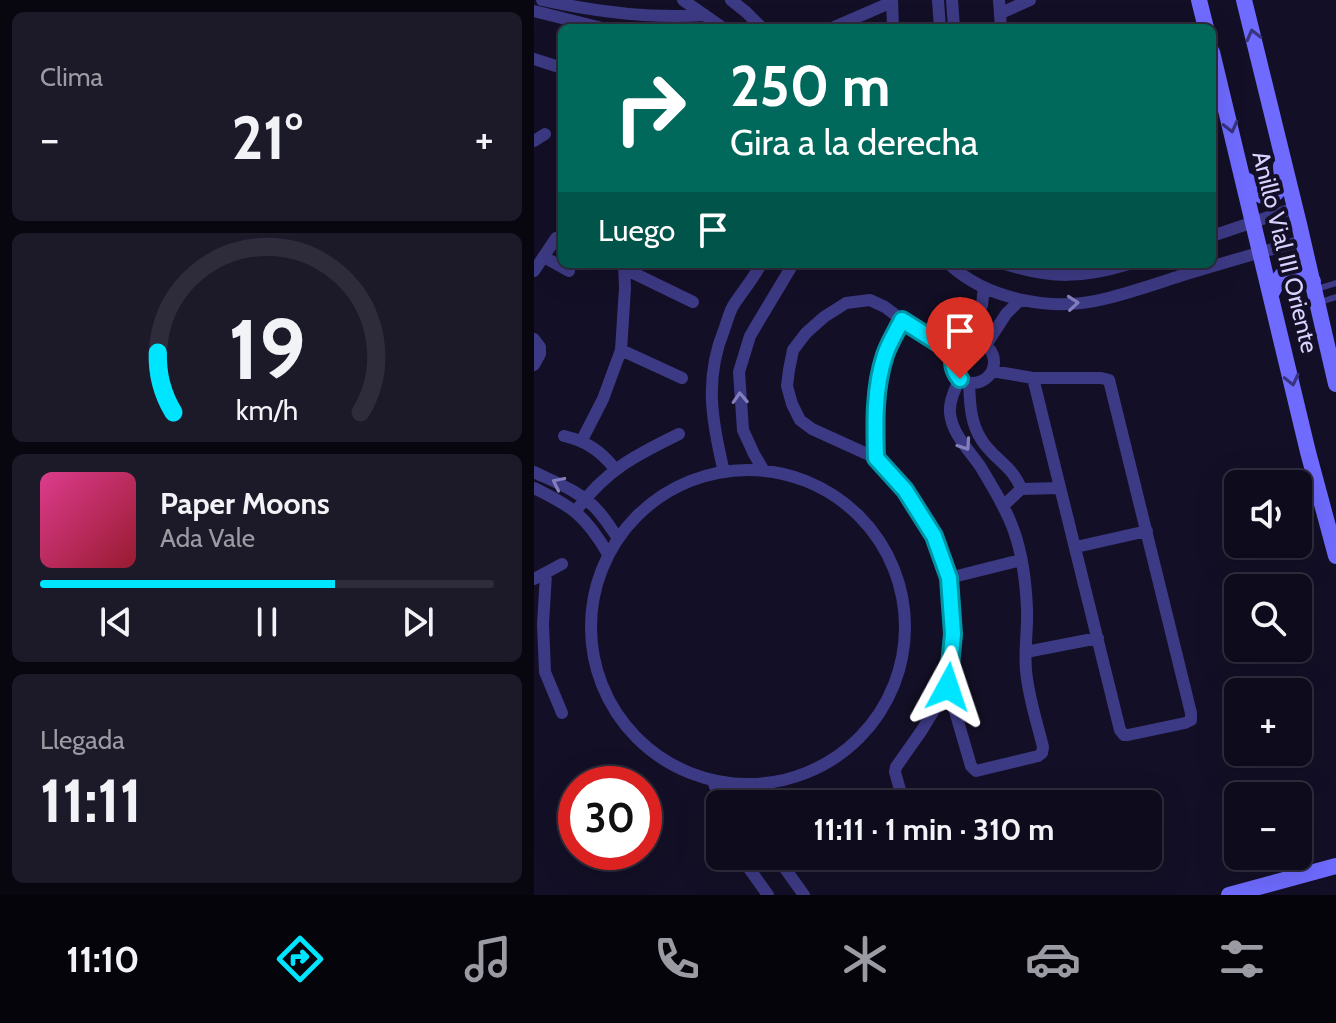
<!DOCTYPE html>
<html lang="es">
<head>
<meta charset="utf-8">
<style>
  :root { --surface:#0e0b1c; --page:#1c1929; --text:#f1f3f6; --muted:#9b9ba3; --line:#2e2b3b; --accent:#00e5ff }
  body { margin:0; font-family:Cabin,sans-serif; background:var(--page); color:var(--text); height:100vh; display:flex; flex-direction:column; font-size:30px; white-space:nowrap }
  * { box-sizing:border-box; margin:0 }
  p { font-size:26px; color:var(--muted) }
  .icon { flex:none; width:44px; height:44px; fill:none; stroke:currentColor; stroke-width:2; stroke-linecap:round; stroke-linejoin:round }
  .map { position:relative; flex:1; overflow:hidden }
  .side { display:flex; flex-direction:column; gap:12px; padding:12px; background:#08060f; width:534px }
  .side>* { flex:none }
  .hud { position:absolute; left:24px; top:24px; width:658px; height:244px; border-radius:12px; box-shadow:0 8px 32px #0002,0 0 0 2px var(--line); background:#00695c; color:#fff; overflow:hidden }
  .fabs { position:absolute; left:690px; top:470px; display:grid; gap:16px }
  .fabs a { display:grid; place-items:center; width:88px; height:88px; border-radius:12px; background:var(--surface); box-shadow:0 8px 32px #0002,0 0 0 2px var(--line); font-size:40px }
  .speed { position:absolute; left:24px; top:766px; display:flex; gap:16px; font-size:40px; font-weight:700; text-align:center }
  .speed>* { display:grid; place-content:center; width:104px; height:104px; border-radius:50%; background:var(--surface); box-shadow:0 8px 32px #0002,0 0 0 2px var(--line); line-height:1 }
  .speed .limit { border:12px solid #d22; background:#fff; color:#111 }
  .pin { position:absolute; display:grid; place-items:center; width:68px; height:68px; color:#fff; margin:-82px -34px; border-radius:50% 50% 50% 0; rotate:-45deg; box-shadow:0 0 8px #0007 }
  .pin .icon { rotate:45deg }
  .me { position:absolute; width:88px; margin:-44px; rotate:5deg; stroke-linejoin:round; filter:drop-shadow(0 0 6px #0008) }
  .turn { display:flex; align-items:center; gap:28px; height:168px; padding:0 40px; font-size:36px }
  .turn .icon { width:104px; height:104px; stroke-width:2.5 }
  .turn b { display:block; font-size:56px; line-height:68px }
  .then { display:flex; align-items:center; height:76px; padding:0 40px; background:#0003; gap:16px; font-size:30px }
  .big { font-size:60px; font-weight:700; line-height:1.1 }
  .side .tile { flex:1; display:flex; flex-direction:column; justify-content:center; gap:12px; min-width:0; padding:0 28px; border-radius:12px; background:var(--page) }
  .side .dial { align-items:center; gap:0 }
  .dial svg { height:208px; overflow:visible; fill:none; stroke:var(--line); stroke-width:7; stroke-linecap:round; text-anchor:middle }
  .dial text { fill:var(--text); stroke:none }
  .song { display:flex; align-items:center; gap:24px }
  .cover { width:96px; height:96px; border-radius:12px; background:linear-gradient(135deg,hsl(330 70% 55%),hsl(350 70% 35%)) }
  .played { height:8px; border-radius:4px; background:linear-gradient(90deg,var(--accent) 65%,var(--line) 65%) }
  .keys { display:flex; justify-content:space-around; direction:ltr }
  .heat { display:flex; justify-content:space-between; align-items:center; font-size:44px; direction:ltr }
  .trip { position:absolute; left:172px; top:790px; width:456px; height:80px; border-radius:12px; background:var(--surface); box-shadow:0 8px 32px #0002,0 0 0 2px var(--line); font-weight:700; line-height:80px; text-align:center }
  .tabs { display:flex; height:128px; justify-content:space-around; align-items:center; background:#06040b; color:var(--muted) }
  .tabs .icon { width:56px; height:56px }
  .tabs .current { color:var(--accent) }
  .tabs b { font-size:36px; color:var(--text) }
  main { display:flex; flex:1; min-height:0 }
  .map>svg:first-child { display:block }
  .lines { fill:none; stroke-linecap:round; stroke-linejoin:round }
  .lane { stroke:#3d3a85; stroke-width:6 }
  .street { stroke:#3d3a85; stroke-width:12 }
  .secondary { stroke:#6f6bff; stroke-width:16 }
  .oneway { stroke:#38347d }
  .oneway2 { stroke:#837fbc }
  .route-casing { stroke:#0095a6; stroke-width:20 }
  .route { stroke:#00e5ff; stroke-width:14 }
  .labels { text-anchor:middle; stroke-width:8; stroke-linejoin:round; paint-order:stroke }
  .street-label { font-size:24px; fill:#d9d4ff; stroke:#130f26 }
</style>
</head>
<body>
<main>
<section class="side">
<div class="tile"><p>Clima</p>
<div class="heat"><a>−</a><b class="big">21°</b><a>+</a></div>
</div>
<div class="tile dial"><svg viewBox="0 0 100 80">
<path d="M14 69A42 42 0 1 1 86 69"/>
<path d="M14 69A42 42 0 0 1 8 46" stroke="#00e5ff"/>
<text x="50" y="56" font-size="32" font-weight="700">19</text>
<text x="50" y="72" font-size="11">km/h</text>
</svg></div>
<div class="tile">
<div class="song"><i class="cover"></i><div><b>Paper Moons</b><p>Ada Vale</p></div></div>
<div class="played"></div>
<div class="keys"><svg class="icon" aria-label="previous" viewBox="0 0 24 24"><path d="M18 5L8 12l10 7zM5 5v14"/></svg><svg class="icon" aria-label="pause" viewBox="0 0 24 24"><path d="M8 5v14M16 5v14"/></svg><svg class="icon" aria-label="next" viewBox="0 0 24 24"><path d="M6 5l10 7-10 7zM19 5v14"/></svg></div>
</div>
<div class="tile"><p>Llegada</p><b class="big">11:11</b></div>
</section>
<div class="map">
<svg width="802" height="895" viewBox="0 0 802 895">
  <rect width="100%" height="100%" fill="#130f26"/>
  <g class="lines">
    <path class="lane" d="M783,289L802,283
      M786,302L802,297"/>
    <path class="street" d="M8,0C62,12 115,19 171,15
      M149,0L189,28
      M197,0L212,12L228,28
      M358,0L359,28
      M404,0L406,28
      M418,0L420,28
      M465,0L467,28
      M0,11L68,28
      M467,13L496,0
      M298,28L358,2
      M0,59L28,68
      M0,141L11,134
      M678,236L761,208
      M10,257L35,271
      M415,264C454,300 519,312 570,299C595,293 621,284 646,276C687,264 728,251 769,241
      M471,264C518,279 549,278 595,264
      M91,269L159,302
      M0,271L22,238
      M0,339L6,347V354L0,365
      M418 362a21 21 0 1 1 42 0a21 21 0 1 1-42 0Z
      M434,342L448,305L450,287
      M452,345L472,314L486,300
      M87,350L148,378
      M458,371L499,378H567L575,380L657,713V720L651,723L594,735H590L586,730L499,378
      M435,383C436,402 436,422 447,439C458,458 480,467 487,489
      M30,436C52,441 67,451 81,469
      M48,440L69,399L87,350L91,288L90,264
      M342,458C341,423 340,388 351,355C355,343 362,332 368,320
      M57 627a157 157 0 1 1 314 0a157 157 0 1 1-314 0Z
      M230,471L220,454L209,430L205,372L216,336L259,264
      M0,472C23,483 48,492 65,512C72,520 78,530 84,538
      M190,472C178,422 170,379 190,330C193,322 195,313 199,306C208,292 219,279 227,264
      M0,488C39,507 52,516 74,554
      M469,506L487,489L526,488
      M41,512C72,470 100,456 145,434
      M542,547L613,531
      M12,574L9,624L11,672L28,713
      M415,578L487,560
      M0,579L28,564
      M492,652L564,638
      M414,687L437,766L442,771L504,756L508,753L509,747C503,722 494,696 492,670C490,649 494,629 493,609C492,584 488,554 480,531C472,508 458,486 446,466C435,450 418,434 416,413C415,401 421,389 426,379
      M179,781L188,804
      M219,787L223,804
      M370,804L361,772L362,767L388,730L414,687L419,634L415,578L400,536L371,490L342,458L278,429L266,420L258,404L253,386L255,370L259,350L272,333L290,317L312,303L336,300L351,307L368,320L420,353
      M209,856L214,867L234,895
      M242,856L270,895"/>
    <path class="secondary" d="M665,0L672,28
      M710,0L765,224L802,384
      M678,52L774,452L802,556
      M714,181C723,201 744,203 748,180C748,175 747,170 747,166
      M737,294C750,270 754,259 779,281
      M695,895L802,866"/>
  </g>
  <defs><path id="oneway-chevron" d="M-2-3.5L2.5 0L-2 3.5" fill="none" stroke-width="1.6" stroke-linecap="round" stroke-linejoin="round" transform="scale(2)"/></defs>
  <g class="oneway">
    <use href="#oneway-chevron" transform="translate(719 35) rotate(-104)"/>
    <use href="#oneway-chevron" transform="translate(697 127) rotate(76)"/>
    <use href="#oneway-chevron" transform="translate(758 380) rotate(77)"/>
  </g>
  <g class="oneway2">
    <use href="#oneway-chevron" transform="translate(539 303) rotate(-5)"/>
    <use href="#oneway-chevron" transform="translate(206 398) rotate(-93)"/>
    <use href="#oneway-chevron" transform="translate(431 445) rotate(56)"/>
    <use href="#oneway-chevron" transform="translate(24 483) rotate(-154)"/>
  </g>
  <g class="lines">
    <defs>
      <path id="route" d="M414,687L419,634L415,578L400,536L371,490L342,458C341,423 340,388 351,355C355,343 362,332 368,320L420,353C418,364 419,370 426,379"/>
    </defs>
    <use href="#route" class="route-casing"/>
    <use href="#route" class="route"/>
  </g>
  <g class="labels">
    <g class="street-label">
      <text transform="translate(751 252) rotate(76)" y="8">Anillo Vial III Oriente</text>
    </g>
  </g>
</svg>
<div class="fabs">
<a><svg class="icon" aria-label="sound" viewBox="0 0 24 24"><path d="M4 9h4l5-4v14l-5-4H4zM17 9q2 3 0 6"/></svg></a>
<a><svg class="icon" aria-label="search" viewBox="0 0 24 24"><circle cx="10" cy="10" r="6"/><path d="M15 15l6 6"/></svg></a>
<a>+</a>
<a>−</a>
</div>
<div class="speed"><div class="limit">30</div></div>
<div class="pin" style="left:426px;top:379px;background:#d93025"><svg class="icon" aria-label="arrive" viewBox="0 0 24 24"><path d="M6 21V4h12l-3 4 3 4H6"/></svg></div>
<svg class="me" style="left:414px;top:687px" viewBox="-20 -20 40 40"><path d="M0-17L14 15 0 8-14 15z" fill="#00e5ff" stroke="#fff" stroke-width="4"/></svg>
<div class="trip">11:11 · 1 min · 310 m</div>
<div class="hud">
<div class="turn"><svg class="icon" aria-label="right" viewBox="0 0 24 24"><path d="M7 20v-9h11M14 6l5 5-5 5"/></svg><div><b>250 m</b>Gira a la derecha</div></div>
<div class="then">Luego<svg class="icon" aria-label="arrive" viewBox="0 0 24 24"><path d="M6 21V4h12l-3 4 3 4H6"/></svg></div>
</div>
</div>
</main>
<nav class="tabs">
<b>11:10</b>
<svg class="icon current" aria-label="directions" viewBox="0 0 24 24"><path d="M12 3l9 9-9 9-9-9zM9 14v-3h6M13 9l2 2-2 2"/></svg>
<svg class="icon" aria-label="music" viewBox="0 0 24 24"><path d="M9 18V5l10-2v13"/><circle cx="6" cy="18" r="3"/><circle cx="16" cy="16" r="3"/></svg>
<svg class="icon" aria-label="phone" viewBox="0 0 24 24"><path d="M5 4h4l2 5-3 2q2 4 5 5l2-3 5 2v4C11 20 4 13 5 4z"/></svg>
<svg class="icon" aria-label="climate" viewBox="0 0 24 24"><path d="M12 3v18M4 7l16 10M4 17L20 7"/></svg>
<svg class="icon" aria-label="car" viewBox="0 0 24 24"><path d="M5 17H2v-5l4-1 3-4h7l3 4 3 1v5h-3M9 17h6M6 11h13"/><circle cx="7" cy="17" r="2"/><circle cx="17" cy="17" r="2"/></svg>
<svg class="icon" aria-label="filters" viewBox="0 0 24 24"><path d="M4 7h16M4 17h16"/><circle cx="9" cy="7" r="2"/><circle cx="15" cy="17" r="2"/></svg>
</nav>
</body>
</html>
